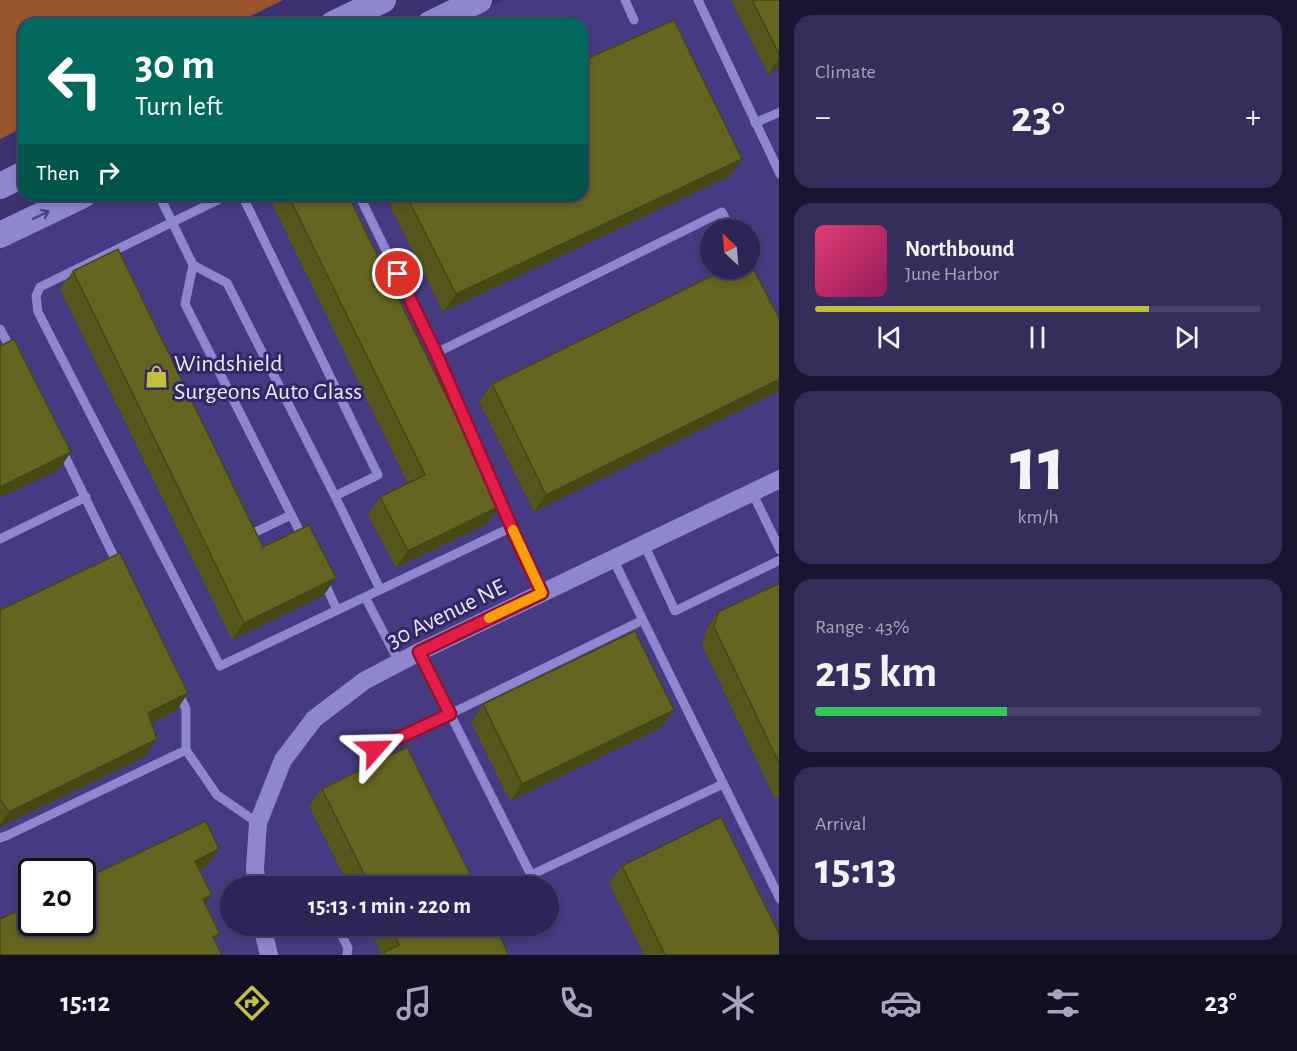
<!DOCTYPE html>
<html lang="en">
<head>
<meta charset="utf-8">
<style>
  :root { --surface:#2d2555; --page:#352d5b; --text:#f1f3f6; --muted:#a7a5b9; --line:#48426c; --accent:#c1be40 }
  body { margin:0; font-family:"Alegreya Sans",sans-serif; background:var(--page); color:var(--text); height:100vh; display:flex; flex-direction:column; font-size:22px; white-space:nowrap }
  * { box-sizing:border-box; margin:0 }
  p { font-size:20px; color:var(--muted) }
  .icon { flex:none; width:33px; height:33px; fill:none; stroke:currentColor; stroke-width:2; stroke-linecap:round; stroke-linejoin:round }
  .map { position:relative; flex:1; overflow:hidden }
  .panel { display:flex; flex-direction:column; gap:15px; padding:15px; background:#19142f; width:518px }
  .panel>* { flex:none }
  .top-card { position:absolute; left:18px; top:18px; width:570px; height:183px; border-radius:18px; box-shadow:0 3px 9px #0003,0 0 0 2px var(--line); background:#00695c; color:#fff; overflow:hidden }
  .needle { width:39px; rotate:334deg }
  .controls { position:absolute; left:700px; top:219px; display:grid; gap:12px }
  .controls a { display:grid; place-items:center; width:60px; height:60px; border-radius:50%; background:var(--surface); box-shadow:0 3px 9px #0003,0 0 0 2px var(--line); font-size:30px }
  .speed { position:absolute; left:18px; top:858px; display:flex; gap:12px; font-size:30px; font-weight:700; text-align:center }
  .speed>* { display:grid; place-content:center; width:78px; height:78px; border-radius:50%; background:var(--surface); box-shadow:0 3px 9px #0003,0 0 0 2px var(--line); line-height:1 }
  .speed .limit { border:3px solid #111; border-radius:9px; background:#fff; color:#111 }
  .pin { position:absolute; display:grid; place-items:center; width:51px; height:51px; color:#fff; margin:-26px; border:3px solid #fff; border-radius:50%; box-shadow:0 2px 6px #0007 }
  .me { position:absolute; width:66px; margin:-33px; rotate:65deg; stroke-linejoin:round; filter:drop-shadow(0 0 4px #0008) }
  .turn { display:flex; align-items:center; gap:21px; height:126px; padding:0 18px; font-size:27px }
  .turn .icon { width:78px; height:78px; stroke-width:2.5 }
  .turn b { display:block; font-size:42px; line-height:51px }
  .then { display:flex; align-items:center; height:57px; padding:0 18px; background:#0003; gap:12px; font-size:22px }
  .big { font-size:45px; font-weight:700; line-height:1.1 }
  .panel .widget { flex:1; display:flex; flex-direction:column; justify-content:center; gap:9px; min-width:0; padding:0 21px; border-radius:18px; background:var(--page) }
  .panel .dial { align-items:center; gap:0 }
  .dial b { font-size:78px; line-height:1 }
  .song { display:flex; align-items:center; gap:18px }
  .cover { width:72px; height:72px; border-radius:9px; background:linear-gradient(135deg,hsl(340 70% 55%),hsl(330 70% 35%)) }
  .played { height:6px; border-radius:3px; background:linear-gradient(90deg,var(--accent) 75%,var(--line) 75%) }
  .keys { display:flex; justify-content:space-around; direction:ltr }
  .heat { display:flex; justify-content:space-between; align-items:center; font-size:33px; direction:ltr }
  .charge { height:9px; border-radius:4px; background:linear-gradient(90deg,#34c759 43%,var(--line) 0) }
  .trip { position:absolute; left:220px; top:876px; width:339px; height:60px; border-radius:30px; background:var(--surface); box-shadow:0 3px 9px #0003,0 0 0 2px var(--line); font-weight:700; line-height:60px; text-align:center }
  .menu { display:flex; height:96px; justify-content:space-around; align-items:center; background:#120f22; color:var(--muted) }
  .menu .icon { width:42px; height:42px }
  .menu .on { color:var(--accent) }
  .menu b { font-size:27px; color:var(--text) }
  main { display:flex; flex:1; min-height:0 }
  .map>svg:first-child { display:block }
  .built { fill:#463a82; fill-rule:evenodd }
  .green { fill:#9a542d }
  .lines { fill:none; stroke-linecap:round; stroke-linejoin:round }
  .lane { stroke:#8e86cf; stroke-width:9 }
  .street { stroke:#8e86cf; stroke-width:18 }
  .secondary { stroke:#8e86cf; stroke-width:26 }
  .wall { fill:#57561c }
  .shaded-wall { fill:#474617 }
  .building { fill:#656421; stroke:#474617; stroke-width:1.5 }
  .oneway { stroke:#4e4385 }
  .route-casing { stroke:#92132f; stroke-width:15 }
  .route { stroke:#e11d48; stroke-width:10 }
  .slow { stroke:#f59e0b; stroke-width:10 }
  .labels { text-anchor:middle; stroke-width:6; stroke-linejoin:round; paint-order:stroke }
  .poi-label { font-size:24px; fill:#eae9f9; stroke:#322665; text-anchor:start }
  .street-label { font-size:24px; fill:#eae9f9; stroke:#322665 }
</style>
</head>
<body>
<main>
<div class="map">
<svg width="780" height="955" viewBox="0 0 780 955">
  <rect width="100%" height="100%" fill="#3c3171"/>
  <path class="built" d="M505,0H779V955H0V250L110,195H582V24H457ZM711,230H750V268H711ZM32,872H82V922H32ZM231,886H549V926H231Z"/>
  <path class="green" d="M0,0H283L234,24H24V127L0,139Z"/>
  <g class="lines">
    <path class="lane" d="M625,0L634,20
      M698,0L780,174
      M755,123L780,112
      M159,195L193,265L185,304L304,540
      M228,195L40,287L36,296L38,312L220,666L512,527
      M242,195L378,475L335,496
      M359,195L436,353L518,541L542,593
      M193,265L227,283L335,496L380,589
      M0,329L13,353
      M436,353L722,212L731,230
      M61,448L118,565
      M752,492L780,550
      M245,537L291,515
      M0,539L86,497
      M644,544L675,611L780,560
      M613,559L780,899
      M323,579L337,610
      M365,597L399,662
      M419,652L531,875L723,784
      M178,692L186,709V750
      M375,749L450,714L643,620
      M0,838L8,835L186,750L217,795L258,823
      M316,880L319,886
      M337,926L348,948L347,955"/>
    <path class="street" d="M257,886L255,869L258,823L283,760L314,719L364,681L419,652L780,479
      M262,926L269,955"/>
    <path class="secondary" d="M333,24L383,0
      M430,24L479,0
      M0,186L24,174
      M0,235L83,195"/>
  </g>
  <path class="wall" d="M731,0H780V68L768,74Z
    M582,61L742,159L730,176L443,312L385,195H582Z
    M268,195H348L500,506L487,524L396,568L368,515L380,497L408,484Z
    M73,271L263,547L336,578L323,596L232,640L60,289Z
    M780,320V391L534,512L479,401L492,384Z
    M780,583V797L775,799L702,645L706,630L718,612Z
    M0,610L188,693L176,711L152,723L145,757L0,827Z
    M483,704L674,710L661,728L510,801L471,722Z
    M322,789L476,886H349L309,806Z
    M622,866L780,955H644L609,883Z
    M368,926H495L509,955H382Z"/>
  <path class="shaded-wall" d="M780,57V68L768,74Z
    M742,159L730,176L443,312L456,294Z
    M780,379V391L534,512L546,495Z
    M71,452L59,470L0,498V487Z
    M500,506L487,524L396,568L408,551Z
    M336,578L323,596L232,640L244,623Z
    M188,693L176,711L136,731L148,713Z
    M674,710L661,728L510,801L522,784Z
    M157,739L145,757L0,827V824L9,812Z
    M219,849L207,867L183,878L195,861Z
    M212,895L199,913L203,899Z"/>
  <path class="building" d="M752,0H780V56Z
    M674,20L742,159L456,294L406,195H582V76H583L582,61Z
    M288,195H348L500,506L408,551L380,497L425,475Z
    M118,249L263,547L309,525L336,578L244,623L73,271Z
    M750,262L780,320V379L546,495L492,384L728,268H750Z
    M14,339L71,452L0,487V346Z
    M120,553L188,693L148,713L157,739L9,812L0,799V610Z
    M780,583V765L714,627L718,612Z
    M635,631L674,710L522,784L483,704Z
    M407,747L476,886H370L322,789Z
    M721,817L780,935V955H665L622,866Z
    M206,821L219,849L195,861L212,895L203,899L220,934L213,937L222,955H0V919L32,904V922H82V880Z
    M389,926H495L509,955H386L384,952L399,945Z"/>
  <defs><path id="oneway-shaft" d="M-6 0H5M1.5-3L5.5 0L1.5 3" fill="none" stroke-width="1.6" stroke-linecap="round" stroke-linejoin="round" transform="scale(1.5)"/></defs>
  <use class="oneway" href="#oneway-shaft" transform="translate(41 215) rotate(-26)"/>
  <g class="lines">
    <defs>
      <path id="route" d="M375,749L450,714L419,652L542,593L518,542L436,353L398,274"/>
    </defs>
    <use href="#route" class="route-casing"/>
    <use href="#route" class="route"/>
    <path class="slow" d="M489,618L542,593L513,530"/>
  </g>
  <defs>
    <symbol id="shop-bare" viewBox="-9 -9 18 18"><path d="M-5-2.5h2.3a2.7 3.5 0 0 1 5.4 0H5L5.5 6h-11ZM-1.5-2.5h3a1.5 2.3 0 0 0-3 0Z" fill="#c1be40" stroke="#322665" stroke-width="2.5" paint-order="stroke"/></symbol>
  </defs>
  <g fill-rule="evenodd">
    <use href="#shop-bare" x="140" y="360" width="33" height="33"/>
  </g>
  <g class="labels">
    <g class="poi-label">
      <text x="174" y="371">Windshield<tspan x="174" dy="28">Surgeons Auto Glass</tspan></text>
    </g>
    <g class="street-label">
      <text transform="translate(446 613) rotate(-26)" y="8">30 Avenue NE</text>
    </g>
  </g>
</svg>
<div class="controls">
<a><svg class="needle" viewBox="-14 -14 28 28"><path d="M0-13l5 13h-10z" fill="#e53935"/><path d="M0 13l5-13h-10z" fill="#a7a5b9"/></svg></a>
</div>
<div class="speed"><div class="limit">20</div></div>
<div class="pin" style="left:398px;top:274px;background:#d93025"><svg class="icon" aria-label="arrive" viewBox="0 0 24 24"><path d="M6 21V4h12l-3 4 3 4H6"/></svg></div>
<svg class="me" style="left:375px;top:749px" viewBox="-20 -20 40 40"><path d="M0-17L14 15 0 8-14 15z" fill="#e11d48" stroke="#fff" stroke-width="4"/></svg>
<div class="trip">15:13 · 1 min · 220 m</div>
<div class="top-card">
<div class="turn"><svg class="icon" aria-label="left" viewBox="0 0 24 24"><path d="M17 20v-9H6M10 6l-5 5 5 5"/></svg><div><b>30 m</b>Turn left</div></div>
<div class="then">Then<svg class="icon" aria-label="right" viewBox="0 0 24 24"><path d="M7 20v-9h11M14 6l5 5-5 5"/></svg></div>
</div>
</div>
<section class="panel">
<div class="widget"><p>Climate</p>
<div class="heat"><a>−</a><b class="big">23°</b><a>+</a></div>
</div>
<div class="widget">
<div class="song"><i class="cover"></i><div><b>Northbound</b><p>June Harbor</p></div></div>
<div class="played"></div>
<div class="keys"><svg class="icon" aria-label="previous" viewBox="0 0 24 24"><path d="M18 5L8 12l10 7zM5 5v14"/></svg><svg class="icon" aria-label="pause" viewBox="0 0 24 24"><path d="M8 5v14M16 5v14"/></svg><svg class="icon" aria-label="next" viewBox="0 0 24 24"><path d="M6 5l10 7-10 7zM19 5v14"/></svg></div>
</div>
<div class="widget dial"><b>11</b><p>km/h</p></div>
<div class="widget"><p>Range · 43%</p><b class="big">215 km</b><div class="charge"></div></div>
<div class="widget"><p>Arrival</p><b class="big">15:13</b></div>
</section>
</main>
<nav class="menu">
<b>15:12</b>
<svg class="icon on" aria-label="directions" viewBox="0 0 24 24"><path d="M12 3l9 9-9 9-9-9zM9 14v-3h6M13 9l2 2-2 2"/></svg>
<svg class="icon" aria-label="music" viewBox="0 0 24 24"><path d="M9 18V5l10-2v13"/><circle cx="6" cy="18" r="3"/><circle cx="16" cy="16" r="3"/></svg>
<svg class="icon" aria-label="phone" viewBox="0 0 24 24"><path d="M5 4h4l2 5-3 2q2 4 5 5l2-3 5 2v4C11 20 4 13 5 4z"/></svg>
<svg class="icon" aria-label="climate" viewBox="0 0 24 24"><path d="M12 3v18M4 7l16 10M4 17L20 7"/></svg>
<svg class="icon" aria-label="car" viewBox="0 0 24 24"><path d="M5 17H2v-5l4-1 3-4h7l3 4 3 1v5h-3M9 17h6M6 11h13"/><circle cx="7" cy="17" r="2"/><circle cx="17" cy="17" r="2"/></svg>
<svg class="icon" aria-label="filters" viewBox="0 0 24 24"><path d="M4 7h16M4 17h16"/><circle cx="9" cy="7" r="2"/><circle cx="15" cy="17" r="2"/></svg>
<b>23°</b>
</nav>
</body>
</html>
